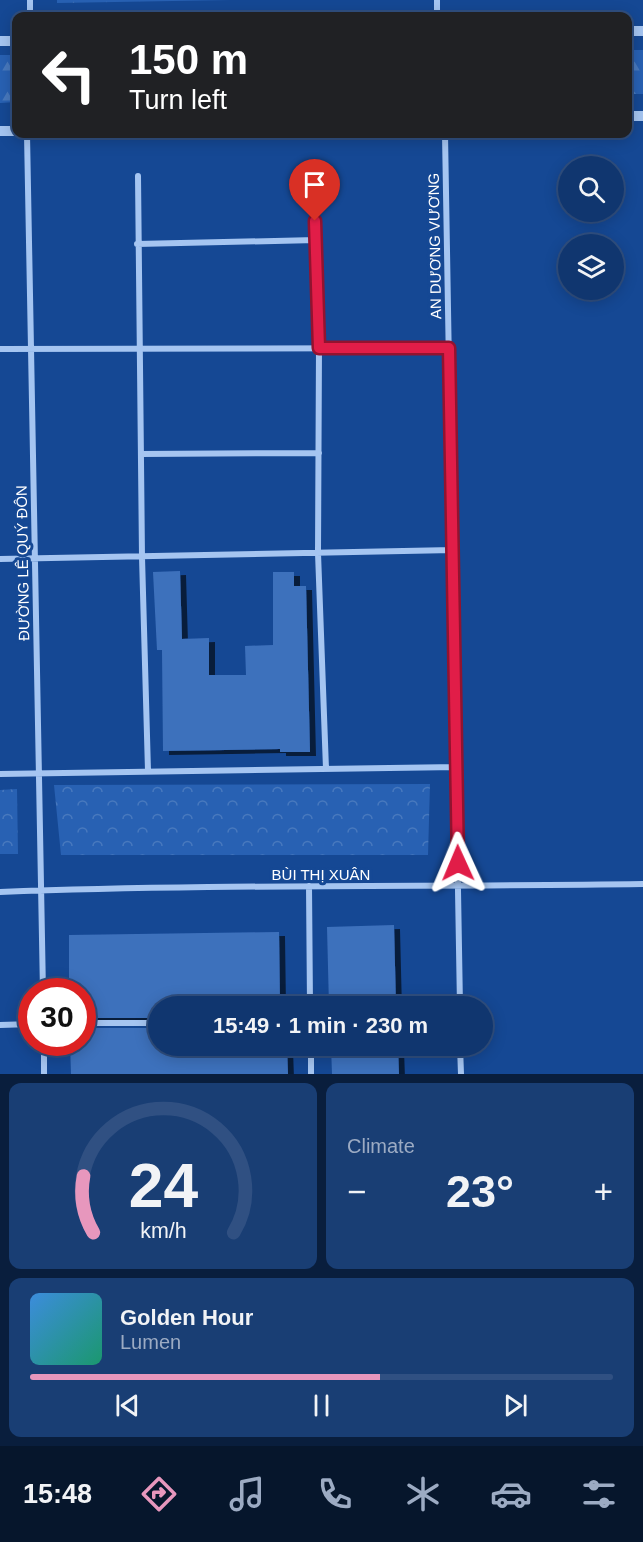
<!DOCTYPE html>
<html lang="en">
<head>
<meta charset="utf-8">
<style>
  :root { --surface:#10366f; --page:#193e74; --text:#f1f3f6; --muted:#9cabc3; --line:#305082; --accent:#e797bd }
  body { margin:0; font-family:Arial,sans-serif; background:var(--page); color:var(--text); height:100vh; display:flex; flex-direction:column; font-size:22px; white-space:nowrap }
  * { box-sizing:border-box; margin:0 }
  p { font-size:20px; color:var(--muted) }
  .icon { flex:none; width:33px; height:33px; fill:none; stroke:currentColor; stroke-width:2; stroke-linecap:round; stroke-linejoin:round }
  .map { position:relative; height:1074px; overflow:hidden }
  .sheet { display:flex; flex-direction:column; gap:9px; padding:9px; background:#091e3d; flex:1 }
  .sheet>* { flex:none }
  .guide { position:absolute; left:12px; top:12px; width:620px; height:126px; border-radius:12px; box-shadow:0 3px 15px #0003,0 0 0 2px var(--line); background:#202124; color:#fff; overflow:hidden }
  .controls { position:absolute; left:558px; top:156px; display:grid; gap:12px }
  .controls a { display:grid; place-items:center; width:66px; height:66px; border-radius:50%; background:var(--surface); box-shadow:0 3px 15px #0003,0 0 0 2px var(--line); font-size:30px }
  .speed { position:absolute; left:18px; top:978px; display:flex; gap:12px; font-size:30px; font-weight:700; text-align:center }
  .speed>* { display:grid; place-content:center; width:78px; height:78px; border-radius:50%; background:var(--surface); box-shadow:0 3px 15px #0003,0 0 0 2px var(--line); line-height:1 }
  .speed .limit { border:9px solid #d22; background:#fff; color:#111 }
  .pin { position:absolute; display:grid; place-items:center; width:51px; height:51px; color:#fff; margin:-62px -26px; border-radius:50% 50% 50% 0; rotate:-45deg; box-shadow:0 0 6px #0007 }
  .pin .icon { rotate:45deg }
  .me { position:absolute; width:66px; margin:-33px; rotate:359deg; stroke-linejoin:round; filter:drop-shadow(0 0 4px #0008) }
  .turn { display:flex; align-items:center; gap:21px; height:126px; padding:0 18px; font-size:27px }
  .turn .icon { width:78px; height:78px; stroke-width:2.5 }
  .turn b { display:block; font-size:42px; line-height:51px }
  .big { font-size:45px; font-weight:600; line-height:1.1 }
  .sheet .card { flex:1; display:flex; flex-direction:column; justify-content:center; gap:9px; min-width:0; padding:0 21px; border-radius:12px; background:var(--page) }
  .sheet .dial { align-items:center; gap:0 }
  .dial svg { height:156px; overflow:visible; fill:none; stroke:var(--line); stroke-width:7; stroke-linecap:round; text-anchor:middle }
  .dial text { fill:var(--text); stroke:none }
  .song { display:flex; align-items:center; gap:18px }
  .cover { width:72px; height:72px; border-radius:9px; background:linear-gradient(135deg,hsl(210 70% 55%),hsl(160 70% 35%)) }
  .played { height:6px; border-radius:3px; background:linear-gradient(90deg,var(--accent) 60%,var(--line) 60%) }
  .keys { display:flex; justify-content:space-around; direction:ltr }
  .heat { display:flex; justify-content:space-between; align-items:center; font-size:33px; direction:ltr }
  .sheet .tiles { flex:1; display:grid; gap:9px; grid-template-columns:1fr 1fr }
  .card:last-child { grid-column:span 2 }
  .trip { position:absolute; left:148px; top:996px; width:345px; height:60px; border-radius:30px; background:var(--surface); box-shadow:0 3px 15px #0003,0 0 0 2px var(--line); font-weight:600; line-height:60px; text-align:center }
  .tab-bar { display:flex; height:96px; justify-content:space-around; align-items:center; background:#06162c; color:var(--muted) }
  .tab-bar .icon { width:42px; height:42px }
  .tab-bar .current { color:var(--accent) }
  .tab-bar b { font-size:27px; color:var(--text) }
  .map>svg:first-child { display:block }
  .forest { fill:url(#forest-firs) }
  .park { fill:url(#park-crowns) }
  .building { fill:#3e71bc; filter:url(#shadow) }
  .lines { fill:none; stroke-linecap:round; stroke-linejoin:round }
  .minor { stroke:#a5c5f1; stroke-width:6 }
  .tertiary { stroke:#a5c5f1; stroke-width:10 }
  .route-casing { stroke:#92132f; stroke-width:15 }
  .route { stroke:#e11d48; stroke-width:10 }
  .labels { text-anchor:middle; stroke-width:6; stroke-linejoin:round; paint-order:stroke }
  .street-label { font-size:15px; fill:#fff; stroke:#154894 }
</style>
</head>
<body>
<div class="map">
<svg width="643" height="1074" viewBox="0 0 643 1074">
  <defs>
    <pattern id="forest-firs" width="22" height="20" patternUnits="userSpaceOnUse" patternTransform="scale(1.5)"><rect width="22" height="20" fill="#2861b3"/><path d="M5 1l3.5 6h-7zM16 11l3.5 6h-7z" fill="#4879be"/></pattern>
    <pattern id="park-crowns" width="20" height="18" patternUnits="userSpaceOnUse" patternTransform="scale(1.5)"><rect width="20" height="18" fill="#2861b3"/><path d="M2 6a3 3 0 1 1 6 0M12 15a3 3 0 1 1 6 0" fill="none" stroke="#4879be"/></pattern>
    <filter id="shadow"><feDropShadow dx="6" dy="4" stdDeviation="0" flood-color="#0009"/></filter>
  </defs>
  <rect width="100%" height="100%" fill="#154894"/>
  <path class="forest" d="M57,0H230L57,3Z
    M627,50H643V94H627Z
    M0,55H16V102L0,103Z"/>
  <path class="park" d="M430,784L428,855H61L54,785Z
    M17,789L18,854H0V790Z"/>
  <path class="building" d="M180,571L182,639L209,638V675H246L245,646L273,645V572H294V586H306L310,752H280V749L163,751L162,650H157L153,572Z
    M394,925L396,1006H329L327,927Z
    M279,932L280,1004L159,1005V1018H82V992H69V935Z
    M82,1028H159V1046H287L288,1074H71L70,1042H82Z
    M331,1046H398L399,1074H332Z"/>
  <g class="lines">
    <path class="minor" d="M30,0V16
      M437,0V16
      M27,134L43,992
      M445,134L460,1006
      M314,164L319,348L318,553L326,769
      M138,176L142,557L148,771
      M137,244L316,240
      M0,349L449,348
      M141,454L319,453
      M0,559L453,550
      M0,774L457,767
      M309,886L310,1006
      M0,892C214,884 429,887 643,884
      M82,1023H159
      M0,1025L32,1024
      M44,1042V1074
      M311,1046V1074
      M460,1046L461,1074"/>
    <path class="tertiary" d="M627,31H643
      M0,41H16
      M627,116H643
      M0,131H16"/>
  </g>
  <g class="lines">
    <defs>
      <path id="route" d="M315,221L319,348H449L458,863"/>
    </defs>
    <use href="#route" class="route-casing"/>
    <use href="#route" class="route"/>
  </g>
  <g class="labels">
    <g class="street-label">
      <text transform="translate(435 246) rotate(-91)" y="5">AN DƯƠNG VƯƠNG</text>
      <text transform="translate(23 563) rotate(-91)" y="5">ĐƯỜNG LÊ QUÝ ĐÔN</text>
      <text x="321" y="880">BÙI THỊ XUÂN</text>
    </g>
  </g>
</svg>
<div class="controls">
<a><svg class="icon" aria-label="search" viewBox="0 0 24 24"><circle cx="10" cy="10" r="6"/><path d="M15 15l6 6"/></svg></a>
<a><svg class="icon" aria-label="layers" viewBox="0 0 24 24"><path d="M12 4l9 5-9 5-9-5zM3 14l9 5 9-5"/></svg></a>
</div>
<div class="speed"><div class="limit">30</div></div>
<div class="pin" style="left:315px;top:221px;background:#d93025"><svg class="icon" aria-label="arrive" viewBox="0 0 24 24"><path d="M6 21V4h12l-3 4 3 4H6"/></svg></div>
<svg class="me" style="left:458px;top:863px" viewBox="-20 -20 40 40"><path d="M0-17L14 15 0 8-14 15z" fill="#e11d48" stroke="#fff" stroke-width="4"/></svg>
<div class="trip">15:49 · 1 min · 230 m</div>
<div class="guide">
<div class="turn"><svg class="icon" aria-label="left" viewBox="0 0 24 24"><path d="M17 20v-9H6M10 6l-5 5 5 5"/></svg><div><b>150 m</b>Turn left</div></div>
</div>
</div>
<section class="sheet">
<div class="tiles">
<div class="card dial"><svg viewBox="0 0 100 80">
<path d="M14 69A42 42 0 1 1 86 69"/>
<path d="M14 69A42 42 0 0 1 9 40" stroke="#e797bd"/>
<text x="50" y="56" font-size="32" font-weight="700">24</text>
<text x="50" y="72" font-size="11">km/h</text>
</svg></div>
<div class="card"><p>Climate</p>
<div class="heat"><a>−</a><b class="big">23°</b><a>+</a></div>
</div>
<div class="card">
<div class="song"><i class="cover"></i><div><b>Golden Hour</b><p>Lumen</p></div></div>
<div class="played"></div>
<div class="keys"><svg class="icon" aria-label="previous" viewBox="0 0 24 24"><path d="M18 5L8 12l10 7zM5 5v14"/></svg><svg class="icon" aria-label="pause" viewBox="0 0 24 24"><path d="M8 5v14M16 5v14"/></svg><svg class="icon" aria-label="next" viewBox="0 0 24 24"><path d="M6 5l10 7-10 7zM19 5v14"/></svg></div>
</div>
</div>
</section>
<nav class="tab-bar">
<b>15:48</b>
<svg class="icon current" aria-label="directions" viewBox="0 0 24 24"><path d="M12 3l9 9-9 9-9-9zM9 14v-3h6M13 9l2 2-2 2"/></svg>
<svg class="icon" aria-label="music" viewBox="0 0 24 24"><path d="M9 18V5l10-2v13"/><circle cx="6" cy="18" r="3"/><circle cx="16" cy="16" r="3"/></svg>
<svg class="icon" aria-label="phone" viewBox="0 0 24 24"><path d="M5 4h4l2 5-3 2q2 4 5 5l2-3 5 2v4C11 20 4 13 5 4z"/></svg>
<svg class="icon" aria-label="climate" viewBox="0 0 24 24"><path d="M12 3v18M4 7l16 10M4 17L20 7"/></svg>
<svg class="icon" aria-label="car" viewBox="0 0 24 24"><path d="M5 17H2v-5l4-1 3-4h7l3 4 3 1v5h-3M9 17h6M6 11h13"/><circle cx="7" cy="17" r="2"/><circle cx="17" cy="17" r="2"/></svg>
<svg class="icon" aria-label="filters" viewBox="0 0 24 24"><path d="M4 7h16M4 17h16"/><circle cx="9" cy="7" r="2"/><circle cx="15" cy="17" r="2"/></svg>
</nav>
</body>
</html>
